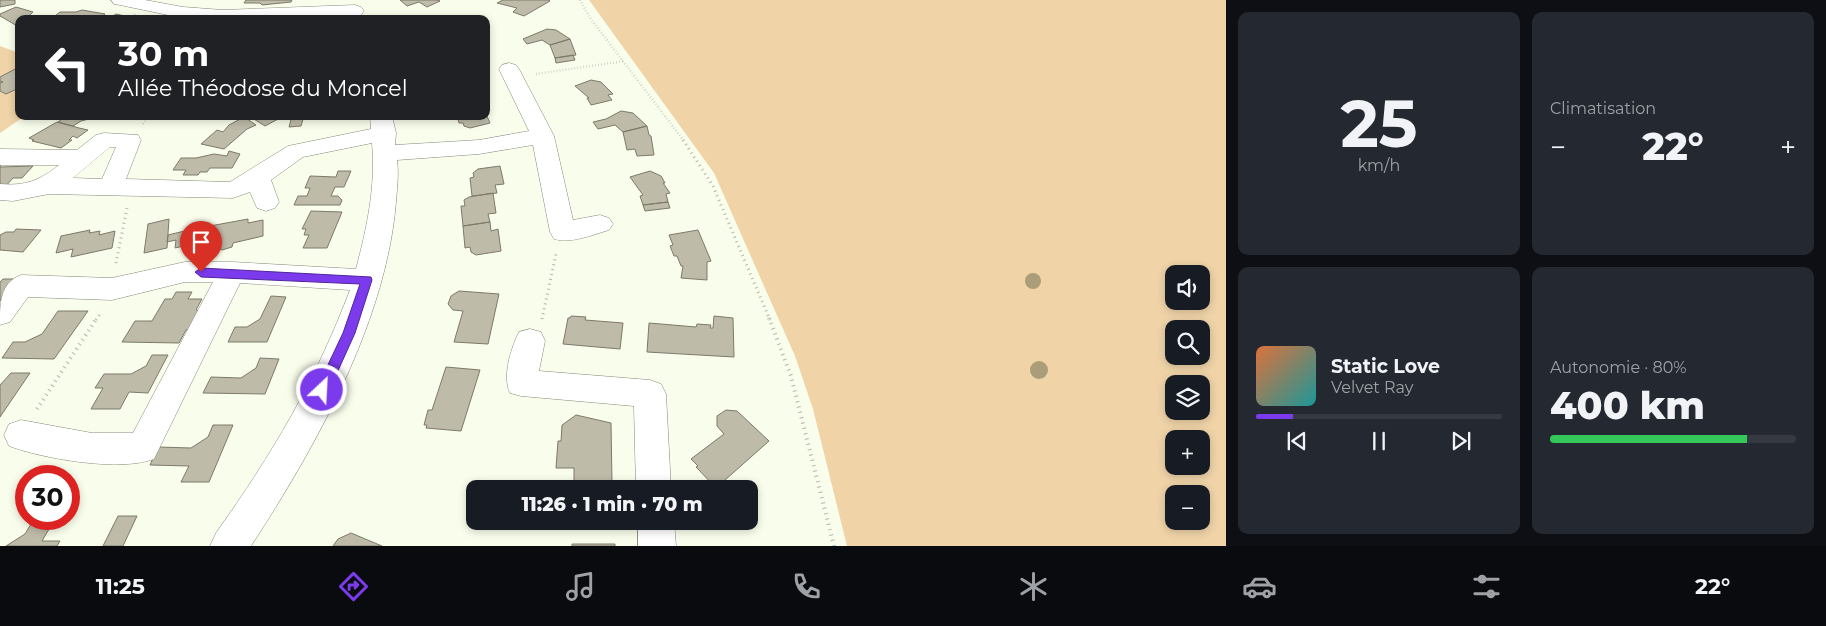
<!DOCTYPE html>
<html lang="fr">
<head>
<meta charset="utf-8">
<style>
  :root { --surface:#171b24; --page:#242831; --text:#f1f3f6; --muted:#9ea1a6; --line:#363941; --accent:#7c3aed }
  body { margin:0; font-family:Montserrat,sans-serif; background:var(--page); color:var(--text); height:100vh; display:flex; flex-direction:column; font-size:19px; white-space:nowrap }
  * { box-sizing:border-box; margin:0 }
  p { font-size:16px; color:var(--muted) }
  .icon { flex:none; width:28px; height:28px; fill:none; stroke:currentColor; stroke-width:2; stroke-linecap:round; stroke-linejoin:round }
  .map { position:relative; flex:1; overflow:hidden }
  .sheet { display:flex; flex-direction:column; gap:12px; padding:12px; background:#0d0f14; width:600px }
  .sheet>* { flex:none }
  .guide { position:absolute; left:15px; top:15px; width:475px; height:105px; border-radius:10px; box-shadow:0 2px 8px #0003; background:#202124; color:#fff; overflow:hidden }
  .tools { position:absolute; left:1165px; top:265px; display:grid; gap:10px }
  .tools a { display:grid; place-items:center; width:45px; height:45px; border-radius:10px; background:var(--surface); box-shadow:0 2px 8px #0003; font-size:25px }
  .speed { position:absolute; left:15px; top:465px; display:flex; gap:10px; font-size:25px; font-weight:700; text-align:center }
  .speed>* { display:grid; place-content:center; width:65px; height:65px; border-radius:50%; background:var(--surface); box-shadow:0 2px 8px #0003; line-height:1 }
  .speed .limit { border:8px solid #d22; background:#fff; color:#111 }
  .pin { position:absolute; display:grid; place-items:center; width:42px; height:42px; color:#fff; margin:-51px -21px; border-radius:50% 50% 50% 0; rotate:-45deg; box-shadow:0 0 5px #0007 }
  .pin .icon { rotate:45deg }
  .me { position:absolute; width:55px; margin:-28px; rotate:25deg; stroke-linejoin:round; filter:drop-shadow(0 0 4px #0008) }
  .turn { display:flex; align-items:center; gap:18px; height:105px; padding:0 20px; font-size:22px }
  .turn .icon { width:65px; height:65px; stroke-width:2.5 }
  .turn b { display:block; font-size:35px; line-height:42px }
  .big { font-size:38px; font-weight:800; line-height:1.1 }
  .sheet .widget { flex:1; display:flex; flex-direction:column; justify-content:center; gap:8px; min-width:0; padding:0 18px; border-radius:10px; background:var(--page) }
  .sheet .dial { align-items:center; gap:0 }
  .dial b { font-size:65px; line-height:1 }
  .song { display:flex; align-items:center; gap:15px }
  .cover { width:60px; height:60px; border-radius:8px; background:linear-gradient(135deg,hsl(20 70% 55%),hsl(180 70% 35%)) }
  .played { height:5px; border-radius:2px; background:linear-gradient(90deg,var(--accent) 15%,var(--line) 15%) }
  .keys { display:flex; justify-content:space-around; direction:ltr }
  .heat { display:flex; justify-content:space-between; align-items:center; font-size:28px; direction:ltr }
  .charge { height:8px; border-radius:4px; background:linear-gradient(90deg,#34c759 80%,var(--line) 0) }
  .sheet .tiles { flex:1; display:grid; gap:12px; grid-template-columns:repeat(2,1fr) }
  .trip { position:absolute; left:466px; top:480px; width:292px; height:50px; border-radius:10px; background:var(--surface); box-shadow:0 2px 8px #0003; font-weight:800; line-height:50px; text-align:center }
  .tab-bar { display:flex; height:80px; justify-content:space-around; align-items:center; background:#090b0e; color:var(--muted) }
  .tab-bar .icon { width:35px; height:35px }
  .tab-bar .active { color:var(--accent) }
  .tab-bar b { font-size:22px; color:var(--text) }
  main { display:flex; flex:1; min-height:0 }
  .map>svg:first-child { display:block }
  .green { fill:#f0d4a8; fill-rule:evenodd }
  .building { fill:#bebba9; stroke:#7d7a69 }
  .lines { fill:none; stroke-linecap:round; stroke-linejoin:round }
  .minor-casing { stroke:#858878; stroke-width:1 }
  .path-far2 { stroke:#b3b6a8; stroke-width:2.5; stroke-dasharray:0.5 2.5; stroke-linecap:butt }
  .path-far1 { stroke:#b3b6a8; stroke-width:3; stroke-dasharray:1 4; stroke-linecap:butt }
  .path { stroke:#b3b6a8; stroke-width:4; stroke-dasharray:1 4.5; stroke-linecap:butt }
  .minor { fill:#fff; fill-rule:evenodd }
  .tree { fill:#ab9d78 }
  .route { fill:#7c3aed; stroke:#51269a }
</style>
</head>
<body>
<main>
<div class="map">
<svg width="1226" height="546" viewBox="0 0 1226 546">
  <rect width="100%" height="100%" fill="#f9fdeb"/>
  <path class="green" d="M589,0H1226V546H847L813,409L795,356L714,173ZM1174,274H1201V301H1174ZM1174,329H1201V356H1174ZM1174,384H1201V411H1174ZM1174,439H1201V466H1174ZM1174,494H1201V521H1174Z
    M0,46L19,53V116H25L0,133Z"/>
  <path class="building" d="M0,0H15V4L0,7Z
    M246,0H292L291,2L262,5L260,3H244Z
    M400,0H437L440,1L427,7L419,2L407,6Z
    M503,0H549L550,1L524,16L513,12L517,8L497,3Z
    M16,7L33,12L30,15L37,19H19V27L0,16V14Z
    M82,10L105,14L99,19H51L60,12H76Z
    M116,14L129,17L135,15L142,19H108Z
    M547,29L556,30L570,39L550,45L542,40L527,44L523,39Z
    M570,39L576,55L555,58L550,45Z
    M573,55L575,60L556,63L555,58Z
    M19,67V88L6,94L0,91V83L3,82L0,81V77Z
    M591,80L601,82L613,94L608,95L612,100L591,105L587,98H589L575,86Z
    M621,111L633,113L647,126L623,132L615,125L598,129L593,122L606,119Z
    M486,114L490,123L470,128L464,126L463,123H459L457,116H486Z
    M66,116H101L81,121L73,126L58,122Z
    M249,116H292L280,118L265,126Z
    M314,116L313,118L303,119L301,126L289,127L292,116Z
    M244,117L256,125L247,129L224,149L201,144L217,130L223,132L229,125Z
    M57,122L79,128L88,130L77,138L73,136L69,140H72L61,148L32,141L34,140L29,138Z
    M647,126L649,135L651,136L654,155L637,156L635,149L627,150L623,132Z
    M229,151L240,154L232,168H210L207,172H200L198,175H183L186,170H173L181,158H196L214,154L227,156Z
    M0,165V167L33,166L22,178H13L4,188H0Z
    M500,166L504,184L495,185L497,193L472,196L470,178L474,177L473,173L478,169Z
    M338,171H351L344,187H335L331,196H338L342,200L340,205H294L298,196H307L310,188H305L310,176L336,177Z
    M650,171L661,176L665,183H663L670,193L666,194L668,202L643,205L640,196L643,195L630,177Z
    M493,193L496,213L488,214L490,222L463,226L461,206H465L464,200L469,197Z
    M668,202L670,208L645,211L643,205Z
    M311,211L342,212L327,248H303L309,235H304L306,229H302Z
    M169,219L167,248L144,253L148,224Z
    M248,219V223L263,220V236L233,243L232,247L222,250L215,247L209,249L210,226Z
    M490,222L491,231L498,229L501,251L476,255L471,252L470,247L465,248L463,226Z
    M16,229L41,230L23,252L0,250V235L6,232H14Z
    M193,229L192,244L175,248L176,240L167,242L168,235Z
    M90,230L89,233L100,231L99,235L115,231L112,248L71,257L73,249L56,253L61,236Z
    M698,230L711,261L707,262V280L681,278L683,266H681L677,256H674L670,246L673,245L669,235Z
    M3,279H17L0,301V282Z
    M459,291L499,294L488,344L454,342L463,311L453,310L448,304L451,296Z
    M176,292H192L188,299H202L196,310L200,311L190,330H186L179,343L122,342L135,321H152L165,299H172Z
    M271,296L286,297L267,342H228L235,327H247L260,319Z
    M58,311H88L54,359L2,358L13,342H25L42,334Z
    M571,316L586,317L585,320L623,323L620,349L563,344L568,318H570Z
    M714,316L733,318L734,357L647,352L649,323L696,327L697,324L711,325L710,328H713Z
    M152,355H168L148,393L129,392L120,409H91L103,388H95L104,374H131L146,366Z
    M260,358L279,359L265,394L203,393L211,377L241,378L256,368Z
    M446,367L480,370L461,431L426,428L427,425H424L428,410H432Z
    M11,373H30L0,417V385Z
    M726,410L737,411L769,441L716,488L696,467L698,466L691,459L724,434L717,426V416Z
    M576,415L611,423L612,484H615V489H574V468H556L558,441H561L562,425Z
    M213,425H233L209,482H181L189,466L150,465L158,447L191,448L208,437Z
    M118,516H137L123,546H103Z
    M34,519H55L42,541H60L57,546H6L25,534Z
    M351,533L382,546H333L338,539Z
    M572,544H615V546H572Z"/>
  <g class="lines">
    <defs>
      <path id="minor" d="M111,0H145L183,7L223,10L355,5L361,7L364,11L361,15L355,17L187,19L120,5L114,4Z
        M509,63L516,65L519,69L554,136L573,220L600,215L609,218L613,224L609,230C592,235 571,244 554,239L550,232L533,145L479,154L397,160C399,174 397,188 396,202C386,322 316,446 251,546H210L216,533C273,453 315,382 350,290L240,283L154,459C120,472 44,459 9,446L4,435L9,424L21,420L92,433H133L213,282H185L112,300L28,297L10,322L0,325C0,303 0,283 21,275L112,278L185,262H232L356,269C367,227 376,186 372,143L303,157L271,180L279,202L275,208L266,211L257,208L250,192L233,198L49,194L13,201L0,200V184C25,186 39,181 59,165H0V149L77,150L96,135L104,133L138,135L141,140L126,179L230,182L288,146L371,129L370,116H392L396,133L395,145L479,140L529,131L499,69L502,65ZM110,147H116L102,179L73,178Z
        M530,329L541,332L545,341L539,371L650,380L661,384L666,394L671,489H636L634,406L521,396L510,393C502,376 511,348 519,332Z
        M638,521H674L676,546H638Z"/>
    </defs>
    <use href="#minor" class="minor-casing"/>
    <path class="path-far2" d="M580,0L590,18L684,141
      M536,74L625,61
      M143,124L149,116"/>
    <path class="path-far1" d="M683,140L713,186L770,320
      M116,263L127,208
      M542,319L556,254
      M96,320L100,314"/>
    <path class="path" d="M769,318L791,376L834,546
      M37,409L97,318"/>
    <use href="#minor" class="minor"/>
  </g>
  <g class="tree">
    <circle cx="1033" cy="281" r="8"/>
    <circle cx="1039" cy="370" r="9"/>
  </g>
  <path class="route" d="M201,268L371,277L372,280L355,333L327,395H318L316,390L343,333L360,284L201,277L195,272Z"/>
</svg>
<div class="tools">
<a><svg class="icon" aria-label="sound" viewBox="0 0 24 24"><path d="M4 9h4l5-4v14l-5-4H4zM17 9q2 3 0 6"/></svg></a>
<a><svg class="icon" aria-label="search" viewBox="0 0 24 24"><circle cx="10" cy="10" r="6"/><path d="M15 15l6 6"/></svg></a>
<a><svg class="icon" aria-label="layers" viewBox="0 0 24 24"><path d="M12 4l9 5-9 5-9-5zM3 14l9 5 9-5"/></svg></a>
<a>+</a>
<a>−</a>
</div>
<div class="speed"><div class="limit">30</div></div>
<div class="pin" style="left:201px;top:272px;background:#d93025"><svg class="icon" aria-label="arrive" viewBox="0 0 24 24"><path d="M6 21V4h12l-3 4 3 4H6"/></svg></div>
<svg class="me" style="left:322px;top:390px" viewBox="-20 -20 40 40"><circle r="17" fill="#7c3aed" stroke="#fff" stroke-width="3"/><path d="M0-11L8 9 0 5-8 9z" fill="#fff"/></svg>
<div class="trip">11:26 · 1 min · 70 m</div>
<div class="guide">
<div class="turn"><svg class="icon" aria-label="left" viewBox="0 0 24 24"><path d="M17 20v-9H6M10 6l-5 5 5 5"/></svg><div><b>30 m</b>Allée Théodose du Moncel</div></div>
</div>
</div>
<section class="sheet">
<div class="tiles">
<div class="widget dial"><b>25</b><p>km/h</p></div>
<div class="widget"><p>Climatisation</p>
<div class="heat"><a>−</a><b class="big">22°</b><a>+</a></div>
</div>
<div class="widget">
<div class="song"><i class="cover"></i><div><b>Static Love</b><p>Velvet Ray</p></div></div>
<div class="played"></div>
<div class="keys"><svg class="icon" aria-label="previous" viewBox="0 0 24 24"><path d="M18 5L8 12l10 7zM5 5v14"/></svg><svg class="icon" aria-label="pause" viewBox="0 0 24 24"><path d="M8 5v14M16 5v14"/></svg><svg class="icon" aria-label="next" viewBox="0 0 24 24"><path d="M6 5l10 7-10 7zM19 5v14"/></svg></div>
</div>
<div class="widget"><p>Autonomie · 80%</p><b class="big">400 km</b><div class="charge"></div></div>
</div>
</section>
</main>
<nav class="tab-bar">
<b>11:25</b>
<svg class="icon active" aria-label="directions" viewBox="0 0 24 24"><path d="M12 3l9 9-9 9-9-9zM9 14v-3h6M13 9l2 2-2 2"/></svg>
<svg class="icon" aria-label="music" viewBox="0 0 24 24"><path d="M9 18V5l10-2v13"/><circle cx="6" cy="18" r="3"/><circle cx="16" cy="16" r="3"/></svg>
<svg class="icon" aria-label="phone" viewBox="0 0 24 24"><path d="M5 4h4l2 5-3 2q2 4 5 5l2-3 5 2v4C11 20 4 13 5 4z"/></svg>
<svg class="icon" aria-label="climate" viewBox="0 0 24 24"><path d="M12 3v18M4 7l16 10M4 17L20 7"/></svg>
<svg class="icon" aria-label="car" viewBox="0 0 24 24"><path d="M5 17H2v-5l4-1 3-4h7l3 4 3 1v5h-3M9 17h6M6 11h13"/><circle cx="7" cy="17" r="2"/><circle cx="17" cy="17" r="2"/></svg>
<svg class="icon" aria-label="filters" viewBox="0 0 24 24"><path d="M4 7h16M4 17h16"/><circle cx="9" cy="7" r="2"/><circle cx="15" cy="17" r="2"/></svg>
<b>22°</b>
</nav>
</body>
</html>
